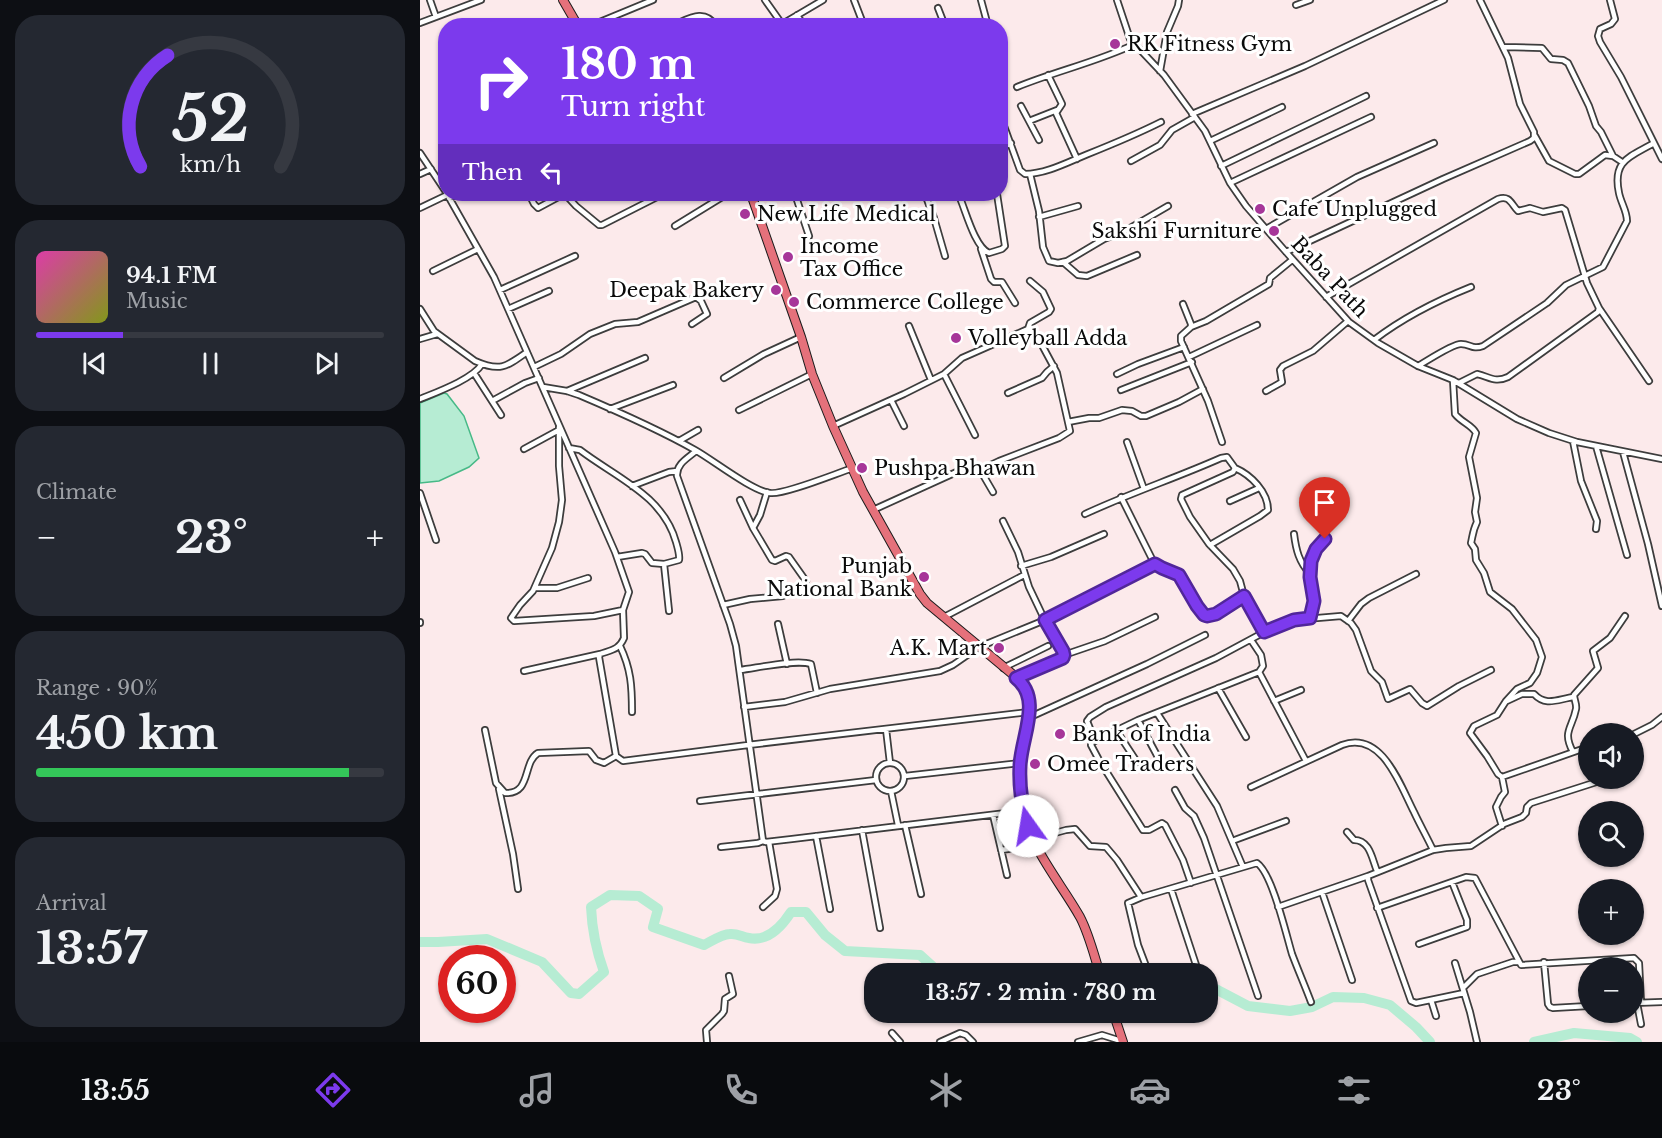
<!DOCTYPE html>
<html lang="en">
<head>
<meta charset="utf-8">
<style>
  :root { --surface:#171b24; --page:#242831; --text:#f1f3f6; --muted:#9ea1a6; --line:#363941; --accent:#7c3aed }
  body { margin:0; font-family:"Libre Baskerville",serif; background:var(--page); color:var(--text); height:100vh; display:flex; flex-direction:column; font-size:22px; white-space:nowrap }
  * { box-sizing:border-box; margin:0 }
  p { font-size:20px; color:var(--muted) }
  .icon { flex:none; width:33px; height:33px; fill:none; stroke:currentColor; stroke-width:2; stroke-linecap:round; stroke-linejoin:round }
  .map { position:relative; flex:1; overflow:hidden }
  .details { display:flex; flex-direction:column; gap:15px; padding:15px; background:#0d0f14; width:420px }
  .details>* { flex:none }
  .top-card { position:absolute; left:18px; top:18px; width:570px; height:183px; border-radius:24px; box-shadow:0 2px 4px #0004; background:#7c3aed; color:#fff; overflow:hidden }
  .tools { position:absolute; left:1158px; top:723px; display:grid; gap:12px }
  .tools a { display:grid; place-items:center; width:66px; height:66px; border-radius:50%; background:var(--surface); box-shadow:0 2px 4px #0004; font-size:30px }
  .speed { position:absolute; left:18px; top:945px; display:flex; gap:12px; font-size:30px; font-weight:700; text-align:center }
  .speed>* { display:grid; place-content:center; width:78px; height:78px; border-radius:50%; background:var(--surface); box-shadow:0 2px 4px #0004; line-height:1 }
  .speed .limit { border:9px solid #d22; background:#fff; color:#111 }
  .pin { position:absolute; display:grid; place-items:center; width:51px; height:51px; color:#fff; margin:-62px -26px; border-radius:50% 50% 50% 0; rotate:-45deg; box-shadow:0 0 6px #0007 }
  .pin .icon { rotate:45deg }
  .me { position:absolute; width:66px; margin:-33px; rotate:347deg; stroke-linejoin:round; filter:drop-shadow(0 0 4px #0008) }
  .turn { display:flex; align-items:center; gap:21px; height:126px; padding:0 24px; font-size:27px }
  .turn .icon { width:78px; height:78px; stroke-width:2.5 }
  .turn b { display:block; font-size:42px; line-height:51px }
  .then { display:flex; align-items:center; height:57px; padding:0 24px; background:#0003; gap:12px; font-size:22px }
  .big { font-size:45px; font-weight:700; line-height:1.1 }
  .details .widget { flex:1; display:flex; flex-direction:column; justify-content:center; gap:9px; min-width:0; padding:0 21px; border-radius:24px; background:var(--page) }
  .details .dial { align-items:center; gap:0 }
  .dial svg { height:156px; overflow:visible; fill:none; stroke:var(--line); stroke-width:7; stroke-linecap:round; text-anchor:middle }
  .dial text { fill:var(--text); stroke:none }
  .song { display:flex; align-items:center; gap:18px }
  .cover { width:72px; height:72px; border-radius:9px; background:linear-gradient(135deg,hsl(320 70% 55%),hsl(70 70% 35%)) }
  .played { height:6px; border-radius:3px; background:linear-gradient(90deg,var(--accent) 25%,var(--line) 25%) }
  .keys { display:flex; justify-content:space-around; direction:ltr }
  .heat { display:flex; justify-content:space-between; align-items:center; font-size:33px; direction:ltr }
  .charge { height:9px; border-radius:4px; background:linear-gradient(90deg,#34c759 90%,var(--line) 0) }
  .trip { position:absolute; left:444px; top:963px; width:354px; height:60px; border-radius:24px; background:var(--surface); box-shadow:0 2px 4px #0004; font-weight:700; line-height:60px; text-align:center }
  .dock { display:flex; height:96px; justify-content:space-around; align-items:center; background:#090b0e; color:var(--muted) }
  .dock .icon { width:42px; height:42px }
  .dock .selected { color:var(--accent) }
  .dock b { font-size:27px; color:var(--text) }
  main { display:flex; flex:1; min-height:0 }
  .map>svg:first-child { display:block }
  .water { fill:#b6ecd3; stroke:#47b987; stroke-width:1.5 }
  .lines { fill:none; stroke-linecap:round; stroke-linejoin:round }
  .river { stroke:#b6ecd3; stroke-width:10 }
  .minor-casing { stroke:#3d3d3d; stroke-width:8 }
  .primary-casing { stroke:#1b1b1b; stroke-width:10 }
  .minor { stroke:#fff; stroke-width:4.5 }
  .primary { stroke:#e5717b; stroke-width:8 }
  .route-casing { stroke:#51269a; stroke-width:15 }
  .route { stroke:#7c3aed; stroke-width:10 }
  .poi-dot { fill:#a63699; stroke:#fff; stroke-width:2 }
  .labels { text-anchor:middle; stroke-width:6; stroke-linejoin:round; paint-order:stroke }
  .poi-label { font-size:20px; fill:#0a0a0a; stroke:#fff; text-anchor:start }
  .street-label { font-size:20px; fill:#0a0a0a; stroke:#fff }
</style>
</head>
<body>
<main>
<section class="details">
<div class="widget dial"><svg viewBox="0 0 100 80">
<path d="M14 69A42 42 0 1 1 86 69"/>
<path d="M14 69A42 42 0 0 1 28 12" stroke="#7c3aed"/>
<text x="50" y="56" font-size="32" font-weight="700">52</text>
<text x="50" y="72" font-size="11">km/h</text>
</svg></div>
<div class="widget">
<div class="song"><i class="cover"></i><div><b>94.1 FM</b><p>Music</p></div></div>
<div class="played"></div>
<div class="keys"><svg class="icon" aria-label="previous" viewBox="0 0 24 24"><path d="M18 5L8 12l10 7zM5 5v14"/></svg><svg class="icon" aria-label="pause" viewBox="0 0 24 24"><path d="M8 5v14M16 5v14"/></svg><svg class="icon" aria-label="next" viewBox="0 0 24 24"><path d="M6 5l10 7-10 7zM19 5v14"/></svg></div>
</div>
<div class="widget"><p>Climate</p>
<div class="heat"><a>−</a><b class="big">23°</b><a>+</a></div>
</div>
<div class="widget"><p>Range · 90%</p><b class="big">450 km</b><div class="charge"></div></div>
<div class="widget"><p>Arrival</p><b class="big">13:57</b></div>
</section>
<div class="map">
<svg width="1242" height="1042" viewBox="0 0 1242 1042">
  <rect width="100%" height="100%" fill="#fceaeb"/>
  <path class="water" d="M24,393L27,394L44,416L59,458L49,467L19,481L0,483V403Z"/>
  <g class="lines">
    <path class="river" d="M0,942H18L67,939L122,962L151,993L159,994L184,972C176,950 172,930 171,907L190,895L219,896L238,909L233,927L284,945C292,941 302,934 310,934C317,933 322,937 329,938C348,942 362,926 371,912H386L405,935L425,951L500,955L521,974
      M590,974L596,972L600,974
      M788,985L828,1006L870,1011L892,1007L913,997L944,998L970,1005L996,1027L1010,1042
      M638,1012L642,1018L705,1012
      M1114,1042L1154,1033L1210,1038L1217,1042"/>
    <defs>
      <path id="minor" d="M10,0L16,17
        M345,0L362,24
        M434,0L444,26
        M561,0L568,26
        M697,0L710,39L744,75L785,131L810,183L826,206L866,252L929,322L958,343L998,366L1033,380L1097,419L1129,433L1157,442L1242,459
        M1190,0L1195,19L1191,24L1180,29L1178,36L1180,42L1201,77L1242,159
        M876,5L890,0
        M518,8L525,26
        M377,15L384,26
        M0,23L61,0
        M170,26L233,0
        M251,26C267,20 284,7 296,26
        M359,26L403,0
        M1084,47L1122,48L1131,59L1143,60L1148,63L1169,106L1176,126L1181,132L1193,156
        M740,71L747,32L758,6L759,0
        M628,75L642,104L636,113L657,159
        M597,87C636,71 677,62 715,44
        M601,106L619,140
        M772,114L885,66L1024,0
        M580,115L600,170L605,174C626,174 648,162 668,154C693,144 717,134 741,122
        M609,121L637,110
        M1115,136L1129,161L1155,174H1159L1185,155L1193,156L1202,162
        M790,141L862,107
        M580,149L591,143
        M0,153L26,192
        M711,161L740,145L752,130L775,117
        M801,166L946,96
        M0,174L11,169
        M610,174L619,211L623,247L629,261L638,263L647,261L684,239L705,231L748,206
        M810,183L951,117
        M27,194L74,277L195,552L209,592L203,610L204,638C199,650 191,650 180,654L179,657L196,756L203,761L328,745L609,712
        M109,194L114,204L118,208L144,194
        M145,194L156,206L179,225H182L243,194
        M375,194L389,236
        M505,194L514,218L525,256
        M29,198L42,194
        M540,198C546,212 555,247 569,253L582,249L585,246L577,194
        M0,208L27,195
        M619,217L658,206
        M255,226L307,194
        M846,229L937,177L1014,143
        M561,249L571,279L574,282H582L595,303
        M866,252L1023,179L1110,141L1114,138V132L1100,104L1088,58L1060,0
        M643,262L658,275L667,276L717,255
        M13,271L58,249
        M80,290L155,256
        M906,297L1078,199C1090,195 1091,204 1098,211L1110,208L1123,212L1142,208L1145,210L1167,283L1179,308L1178,312L1088,377C1075,383 1070,377 1057,374L1039,383
        M763,304L771,324V327L761,336V341L788,401L802,442
        M1179,308L1229,381
        M0,309L14,331L55,361C80,372 86,367 107,352
        M88,309L129,291
        M489,326L511,380
        M771,327L786,321L849,284L850,278L872,260
        M608,329L610,323L629,312L631,309L623,292L610,281
        M0,339L17,334
        M954,340C984,317 1016,301 1051,287
        M769,357L837,325
        M998,366C1007,361 1032,344 1041,344C1051,344 1052,350 1063,346L1127,303L1146,285L1183,267L1207,221C1207,211 1201,203 1199,193C1192,160 1210,157 1234,143
        M114,367L141,354L170,334L195,324L218,322L276,297L281,301L287,314L272,324
        M54,373L81,415
        M524,374L555,435
        M697,374L718,364L764,347
        M304,378L344,354L381,337
        M1033,380L1035,414C1041,422 1052,425 1056,433L1049,457L1057,498L1055,512L1057,522C1053,530 1053,534 1051,543L1055,549L1056,560L1064,573L1070,592L1092,609L1116,640L1122,657L1117,673L1110,683L1097,689L1086,701L1077,715L1054,726L1050,733L1067,756L1078,774L1082,777L1168,747
        M123,387L147,391L159,395C199,412 238,429 275,450C293,460 332,491 350,493C364,495 417,473 433,468
        M701,390L772,362
        M147,391L225,358
        M846,391L862,382L860,370L863,366L893,351L928,321
        M588,393L622,378L627,372L634,366
        M0,399C17,392 53,379 62,364
        M471,400L484,426
        M72,401L105,383L119,378
        M190,409L253,385
        M319,410L392,374
        M648,422L669,418H679L702,410L712,411L721,416H726L759,402L783,389
        M413,426L484,394L524,374L542,358L608,329L613,333L623,347L637,373L650,431L639,438L579,461L560,470
        M139,427V466L142,500L139,522L132,548L113,591L100,605L91,618L94,621L174,616L203,610
        M259,441L278,430
        M1153,441L1161,481L1177,521L1176,529
        M707,442L724,489
        M1176,446L1207,555
        M149,448L160,450C195,477 243,495 256,542C258,549 260,555 259,560L244,564L232,563L225,554L222,553L197,557
        M104,449L139,430
        M276,451C268,458 256,464 257,476L310,624L316,646L343,841L346,842L372,839L603,811
        M1203,452L1228,544L1242,606
        M212,486L249,472L257,471
        M0,493L16,540
        M701,497L733,561L742,568L759,575L781,611L784,615L791,616L824,596
        M320,500L333,528L352,560L355,561L366,556L369,557L386,581
        M810,501L839,488
        M453,510L552,465H556L559,468L573,492
        M665,514C710,493 756,478 801,458L807,457L815,468L813,472L762,495L761,499L770,517L789,544L813,569L820,581L824,596L844,632
        M583,521L598,552L609,587L629,629L644,655L641,659L595,678
        M333,528L340,515L347,492
        M874,534C876,550 879,562 890,574
        M790,545L840,516L848,510C848,492 831,475 815,468
        M244,564L249,611
        M601,566L631,557L684,534
        M115,588H137L168,578
        M303,605L330,599L363,596
        M524,617L604,575
        M890,618L894,601L890,577L891,562L895,549L905,539
        M928,621L941,604L949,598L996,574
        M0,622V623
        M358,624L367,664
        M200,646C211,669 212,686 212,712
        M644,655L685,641L735,617
        M583,668L628,646
        M320,670C337,668 376,659 391,664L397,693
        M104,671L180,654
        M839,672L886,761
        M798,688L826,737
        M854,701L881,690
        M1087,701L1102,694H1114C1126,707 1138,699 1154,697
        M324,707L365,702L410,689L520,671L533,665L559,647L625,620L735,564
        M737,713L797,806L823,867
        M608,718L727,664L785,635
        M718,720L740,761
        M466,729L470,763
        M65,730L76,783L85,793C112,794 102,763 118,753L169,751L176,760L184,763L196,756
        M696,730L717,762
        M1214,734L1232,725L1242,717
        M675,741L667,721L670,717L686,707L796,658L850,629L874,620L921,616L931,623L936,630L951,671L962,682L968,699L990,689L1002,703L1007,706L1039,686L1071,670
        M1153,752C1142,731 1152,729 1156,709C1157,704 1154,700 1154,695L1178,668L1173,651L1190,638L1205,616
        M1214,754L1216,761L1214,765
        M456 777a14 14 0 1 1 28 0a14 14 0 1 1-28 0Z
        M485,776L600,763
        M831,787L922,745C962,730 980,785 994,812C1000,825 1007,837 1013,850
        M79,789L93,854L98,889
        M755,790L765,808L774,816L784,838L838,996
        M471,791L478,825
        M280,801L456,780
        M573,815L587,875
        M485,825L501,894
        M1082,826L1076,807L1081,797L1085,792L1082,777
        M442,830L460,928
        M927,832L934,840C950,840 952,859 957,871
        M396,836L410,909
        M613,839L646,830L655,829L670,846L686,847L697,860L721,897
        M812,841L866,821
        M301,847L338,843L343,841
        M581,850L617,845
        M771,883L763,860L745,825L742,823L729,830H723L679,760L671,745L672,742L718,720L839,672L843,666L841,655L831,640
        M751,889L779,974
        M902,892L932,980
        M343,907L355,896L357,889L349,842
        M858,907L948,876
        M957,908L1046,877L1055,878L1101,965L1214,958L1219,963L1221,1002
        M999,944L1047,927V920L1032,882
        M1124,962L1128,1004L1130,1007L1133,1008L1168,1006
        M1035,963L1050,1012L1057,1042
        M729,974L718,945L708,903L722,897L837,863C852,873 866,934 872,954C878,970 885,986 891,1002
        M1043,988L1057,974L1093,962H1098
        M1044,993L996,1003L991,1001L948,880V876L1013,850L1026,848L1051,846L1084,824L1102,817L1106,813L1107,807L1111,803L1189,778
        M1011,1000L1016,1016
        M1214,1003L1242,1002
        M1217,1003L1221,1024
        M472,1033L480,1042
        M287,1042L286,1030L302,1014L304,1011L305,999L313,994L309,976
        M520,1042L540,1033L546,1035L553,1042
        M658,1042L682,1035L701,1041"/>
      <path id="primary" d="M143,0L158,26
        M331,194L381,337L392,374L413,426L443,492L500,594L507,603L602,682C619,706 603,736 600,762C598,777 600,793 603,808C609,847 641,883 660,917C669,934 674,955 680,974
        M693,1012L703,1042"/>
    </defs>
    <use href="#minor" class="minor-casing"/>
    <use href="#primary" class="primary-casing"/>
    <use href="#minor" class="minor"/>
    <use href="#primary" class="primary"/>
  </g>
  <g class="lines">
    <defs>
      <path id="route" d="M608,826C602,807 599,787 600,766C601,737 623,699 596,678L643,658L644,655L643,651L625,620L735,564L742,568L759,575L777,606L784,615L787,616L796,614L824,596L844,632L874,620L890,618L894,601L890,577L891,561L896,549L905,539"/>
    </defs>
    <use href="#route" class="route-casing"/>
    <use href="#route" class="route"/>
  </g>
  <g class="poi-dot">
    <circle cx="695" cy="44" r="6"/>
    <circle cx="840" cy="209" r="6"/>
    <circle cx="325" cy="214" r="6"/>
    <circle cx="854" cy="231" r="6"/>
    <circle cx="368" cy="257" r="6"/>
    <circle cx="356" cy="290" r="6"/>
    <circle cx="374" cy="302" r="6"/>
    <circle cx="536" cy="338" r="6"/>
    <circle cx="442" cy="468" r="6"/>
    <circle cx="504" cy="577" r="6"/>
    <circle cx="579" cy="648" r="6"/>
    <circle cx="640" cy="734" r="6"/>
    <circle cx="615" cy="764" r="6"/>
  </g>
  <g class="labels">
    <g class="poi-label">
      <text x="707" y="51">RK Fitness Gym</text>
      <text x="852" y="216">Cafe Unplugged</text>
      <text x="337" y="221">New Life Medical</text>
      <text x="842" y="238" text-anchor="end">Sakshi Furniture</text>
      <text x="380" y="253">Income<tspan x="380" dy="23">Tax Office</tspan></text>
      <text x="344" y="297" text-anchor="end">Deepak Bakery</text>
      <text x="386" y="309">Commerce College</text>
      <text x="548" y="345">Volleyball Adda</text>
      <text x="454" y="475">Pushpa Bhawan</text>
      <text x="492" y="573" text-anchor="end">Punjab<tspan x="492" dy="23">National Bank</tspan></text>
      <text x="567" y="655" text-anchor="end">A.K. Mart</text>
      <text x="652" y="741">Bank of India</text>
      <text x="627" y="771">Omee Traders</text>
    </g>
    <g class="street-label">
      <text transform="translate(910 277) rotate(47)" y="7">Baba Path</text>
    </g>
  </g>
</svg>
<div class="tools">
<a><svg class="icon" aria-label="sound" viewBox="0 0 24 24"><path d="M4 9h4l5-4v14l-5-4H4zM17 9q2 3 0 6"/></svg></a>
<a><svg class="icon" aria-label="search" viewBox="0 0 24 24"><circle cx="10" cy="10" r="6"/><path d="M15 15l6 6"/></svg></a>
<a>+</a>
<a>−</a>
</div>
<div class="speed"><div class="limit">60</div></div>
<div class="pin" style="left:905px;top:539px;background:#d93025"><svg class="icon" aria-label="arrive" viewBox="0 0 24 24"><path d="M6 21V4h12l-3 4 3 4H6"/></svg></div>
<svg class="me" style="left:608px;top:826px" viewBox="-20 -20 40 40"><circle r="19" fill="#fff"/><path d="M0-13L10 11 0 6-10 11z" fill="#7c3aed"/></svg>
<div class="trip">13:57 · 2 min · 780 m</div>
<div class="top-card">
<div class="turn"><svg class="icon" aria-label="right" viewBox="0 0 24 24"><path d="M7 20v-9h11M14 6l5 5-5 5"/></svg><div><b>180 m</b>Turn right</div></div>
<div class="then">Then<svg class="icon" aria-label="left" viewBox="0 0 24 24"><path d="M17 20v-9H6M10 6l-5 5 5 5"/></svg></div>
</div>
</div>
</main>
<nav class="dock">
<b>13:55</b>
<svg class="icon selected" aria-label="directions" viewBox="0 0 24 24"><path d="M12 3l9 9-9 9-9-9zM9 14v-3h6M13 9l2 2-2 2"/></svg>
<svg class="icon" aria-label="music" viewBox="0 0 24 24"><path d="M9 18V5l10-2v13"/><circle cx="6" cy="18" r="3"/><circle cx="16" cy="16" r="3"/></svg>
<svg class="icon" aria-label="phone" viewBox="0 0 24 24"><path d="M5 4h4l2 5-3 2q2 4 5 5l2-3 5 2v4C11 20 4 13 5 4z"/></svg>
<svg class="icon" aria-label="climate" viewBox="0 0 24 24"><path d="M12 3v18M4 7l16 10M4 17L20 7"/></svg>
<svg class="icon" aria-label="car" viewBox="0 0 24 24"><path d="M5 17H2v-5l4-1 3-4h7l3 4 3 1v5h-3M9 17h6M6 11h13"/><circle cx="7" cy="17" r="2"/><circle cx="17" cy="17" r="2"/></svg>
<svg class="icon" aria-label="filters" viewBox="0 0 24 24"><path d="M4 7h16M4 17h16"/><circle cx="9" cy="7" r="2"/><circle cx="15" cy="17" r="2"/></svg>
<b>23°</b>
</nav>
</body>
</html>
